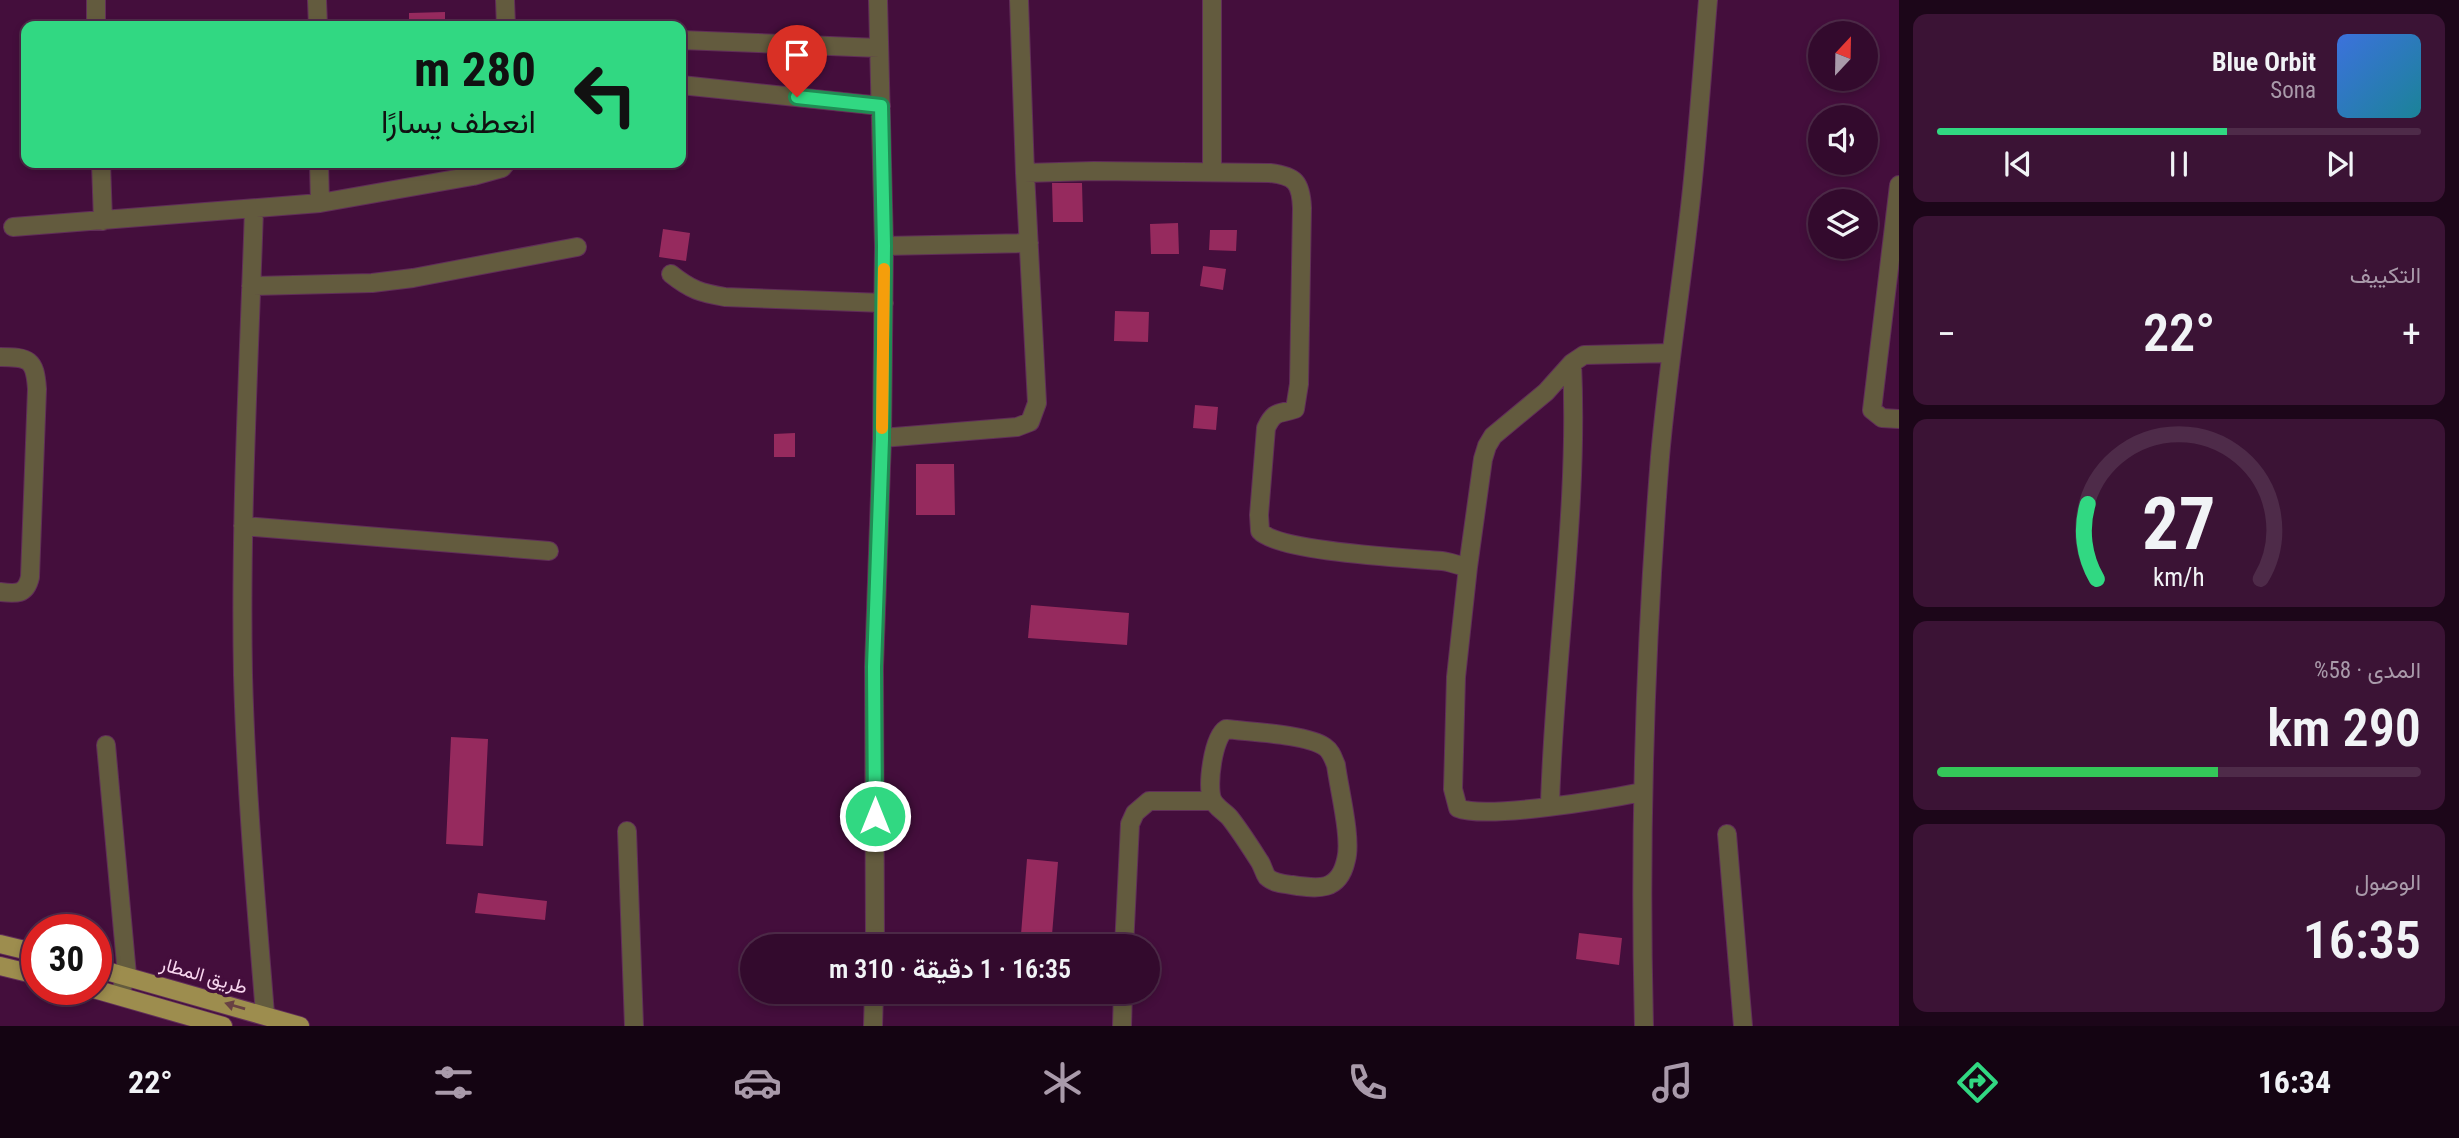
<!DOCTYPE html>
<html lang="ar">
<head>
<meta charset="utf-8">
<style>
  :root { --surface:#330a2d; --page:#3b1335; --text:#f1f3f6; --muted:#a99aaa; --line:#4e2b49; --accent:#31d882 }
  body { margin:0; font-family:"Roboto Condensed",Vazirmatn,sans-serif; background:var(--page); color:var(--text); direction:rtl; height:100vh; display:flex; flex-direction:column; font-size:26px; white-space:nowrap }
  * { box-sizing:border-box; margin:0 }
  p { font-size:23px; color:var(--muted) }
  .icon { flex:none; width:38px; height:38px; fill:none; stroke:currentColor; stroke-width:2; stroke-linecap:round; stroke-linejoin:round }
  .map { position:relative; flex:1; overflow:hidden; direction:ltr }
  .side { display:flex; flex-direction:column; gap:14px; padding:14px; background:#1c0619; width:560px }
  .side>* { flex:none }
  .hud { position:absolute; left:21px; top:21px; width:665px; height:147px; border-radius:14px; box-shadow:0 4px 10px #0003,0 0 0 2px var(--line); direction:rtl; background:#31d882; color:#111; overflow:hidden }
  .needle { width:46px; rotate:22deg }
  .tools { position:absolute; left:1808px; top:21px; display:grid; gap:14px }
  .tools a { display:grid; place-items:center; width:70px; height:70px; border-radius:50%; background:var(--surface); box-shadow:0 4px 10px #0003,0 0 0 2px var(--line); font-size:35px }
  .speed { position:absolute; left:21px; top:914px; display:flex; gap:14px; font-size:35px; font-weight:700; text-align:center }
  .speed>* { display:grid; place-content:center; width:91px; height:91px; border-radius:50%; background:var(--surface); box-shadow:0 4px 10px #0003,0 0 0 2px var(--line); line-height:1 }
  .speed .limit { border:10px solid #d22; background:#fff; color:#111 }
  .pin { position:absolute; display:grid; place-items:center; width:60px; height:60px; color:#fff; margin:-72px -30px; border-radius:50% 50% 50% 0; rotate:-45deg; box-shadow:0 0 7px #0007 }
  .pin .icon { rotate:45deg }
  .me { position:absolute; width:77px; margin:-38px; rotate:0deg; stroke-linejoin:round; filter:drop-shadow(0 0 5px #0008) }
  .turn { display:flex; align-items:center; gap:24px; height:147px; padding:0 35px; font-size:32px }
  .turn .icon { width:91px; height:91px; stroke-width:2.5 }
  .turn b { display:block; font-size:49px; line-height:60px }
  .big { font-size:52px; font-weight:600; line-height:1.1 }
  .side .tile { flex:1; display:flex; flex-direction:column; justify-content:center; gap:10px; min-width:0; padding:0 24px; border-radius:14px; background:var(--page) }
  .side .dial { align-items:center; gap:0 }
  .dial svg { height:182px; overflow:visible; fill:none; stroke:var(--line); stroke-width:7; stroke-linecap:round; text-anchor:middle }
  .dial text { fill:var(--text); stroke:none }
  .song { display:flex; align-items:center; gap:21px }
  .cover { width:84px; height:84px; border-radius:10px; background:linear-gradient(135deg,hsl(220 70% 55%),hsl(190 70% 35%)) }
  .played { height:7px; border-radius:4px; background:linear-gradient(90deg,var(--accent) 60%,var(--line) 60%) }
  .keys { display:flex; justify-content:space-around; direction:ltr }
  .heat { display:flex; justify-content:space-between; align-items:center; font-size:38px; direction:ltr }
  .charge { height:10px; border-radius:5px; background:linear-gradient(90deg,#34c759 58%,var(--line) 0) }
  .trip { position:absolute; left:740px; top:934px; width:420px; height:70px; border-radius:35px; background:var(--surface); box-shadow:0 4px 10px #0003,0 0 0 2px var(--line); font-weight:600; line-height:70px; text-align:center; direction:rtl }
  .menu { display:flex; height:112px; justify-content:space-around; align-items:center; background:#140412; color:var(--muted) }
  .menu .icon { width:49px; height:49px }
  .menu .current { color:var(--accent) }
  .menu b { font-size:32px; color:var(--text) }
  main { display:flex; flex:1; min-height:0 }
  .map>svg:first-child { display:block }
  .building { fill:#962a5e }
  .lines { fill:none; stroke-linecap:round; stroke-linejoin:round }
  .street-casing { stroke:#612e59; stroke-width:20 }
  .primary-casing { stroke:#612e59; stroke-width:20 }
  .street { stroke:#635b3e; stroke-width:18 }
  .primary { stroke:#9d8d4e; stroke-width:18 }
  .oneway { fill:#684143 }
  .route-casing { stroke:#208c54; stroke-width:18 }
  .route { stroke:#31d882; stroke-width:12 }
  .slow { stroke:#f59e0b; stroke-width:12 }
  .labels { text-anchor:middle; stroke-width:7; stroke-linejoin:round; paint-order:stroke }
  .street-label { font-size:19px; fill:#f8d6ef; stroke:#440e3c }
</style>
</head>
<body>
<main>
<section class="side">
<div class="tile">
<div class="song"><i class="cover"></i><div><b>Blue Orbit</b><p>Sona</p></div></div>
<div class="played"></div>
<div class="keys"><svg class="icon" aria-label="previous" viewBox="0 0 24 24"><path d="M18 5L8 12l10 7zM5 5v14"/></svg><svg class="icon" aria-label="pause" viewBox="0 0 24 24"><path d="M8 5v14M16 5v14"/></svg><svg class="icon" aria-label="next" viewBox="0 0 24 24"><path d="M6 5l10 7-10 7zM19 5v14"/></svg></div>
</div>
<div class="tile"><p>التكييف</p>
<div class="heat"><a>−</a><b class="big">22°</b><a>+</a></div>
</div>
<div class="tile dial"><svg viewBox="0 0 100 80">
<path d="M14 69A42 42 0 1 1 86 69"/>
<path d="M14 69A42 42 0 0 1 10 36" stroke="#31d882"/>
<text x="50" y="56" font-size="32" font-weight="700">27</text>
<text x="50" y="72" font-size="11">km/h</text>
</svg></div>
<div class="tile"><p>المدى · 58%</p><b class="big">290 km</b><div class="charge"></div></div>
<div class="tile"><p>الوصول</p><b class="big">16:35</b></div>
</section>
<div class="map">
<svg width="1899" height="1026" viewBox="0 0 1899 1026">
  <rect width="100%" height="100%" fill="#440e3c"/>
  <path class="building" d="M445,12V26H409V13Z
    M1052,183H1082L1083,222H1053Z
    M1178,223L1179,254H1151L1150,224Z
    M663,229L690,233L686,261L659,257Z
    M1210,230H1237L1236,251L1209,250Z
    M1203,266L1226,269L1223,290L1200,286Z
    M1115,311L1149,312L1148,342L1114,341Z
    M1195,405L1218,407L1216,430L1193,428Z
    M795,433V457H774V434Z
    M916,464H954L955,515H916Z
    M1031,605L1129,613L1127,645L1028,638Z
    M451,737L488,739L483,846L446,844Z
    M1027,859L1058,862L1051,947H1020Z
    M478,893L547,901L545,920L475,913Z
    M1579,933L1622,938L1619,965L1576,959Z"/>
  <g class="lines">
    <defs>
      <path id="street" d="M96,0V26
        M317,0L318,26
        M505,0L506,26
        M681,40L879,48
        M681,85L881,106
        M101,163L103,221
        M319,163L320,203
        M1212,172V0
        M1025,173L1094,171L1270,173C1295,176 1301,182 1302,208L1299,384L1295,409C1279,415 1275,409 1266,428L1259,515L1260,531C1278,552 1409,558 1442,561C1451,562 1459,566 1468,567L1456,677L1453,789L1458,808C1485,820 1608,799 1642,792
        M1899,185L1872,410L1882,418L1899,419
        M254,209C249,364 240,520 243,675C246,789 256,902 265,1014
        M13,227L320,203L473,176L502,168L506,163
        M884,246L1029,243
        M671,274C691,290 701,293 725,297L884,303
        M251,286L372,283L413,278L577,247
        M0,357C29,357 35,359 37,389L30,577C26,595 16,594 0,592
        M882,438L1017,427L1030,422L1037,403L1025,173L1019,0
        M243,526L549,551
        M1468,567L1483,459L1487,446L1493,436L1546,392L1572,363L1584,355L1671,353
        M1226,729C1249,732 1307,734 1325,747C1331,751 1333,758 1336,765C1339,789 1352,839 1346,860C1339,892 1318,889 1292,885C1284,884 1273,883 1267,877C1264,873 1263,867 1260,862C1251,848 1241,832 1230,818C1225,812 1215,807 1212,799C1207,785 1213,737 1226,729Z
        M106,745L127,975L119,995
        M1550,805C1554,658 1579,511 1572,363
        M627,831L634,1026
        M1727,834L1743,1026
        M875,947L874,667L882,438L884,246L878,0
        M1124,947L1130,824L1135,813L1149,801H1213
        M873,1026L874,992
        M1122,1026L1123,992
        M1644,1026C1639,835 1645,647 1660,457C1668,364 1684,272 1693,179C1699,119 1703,60 1708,0"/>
      <path id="primary" d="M0,944L37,953
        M0,966L37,975
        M96,968L300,1026
        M94,989L223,1026"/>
    </defs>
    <use href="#street" class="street-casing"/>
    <use href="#primary" class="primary-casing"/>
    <use href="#street" class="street"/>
    <use href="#primary" class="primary"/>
  </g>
  <defs><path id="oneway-solid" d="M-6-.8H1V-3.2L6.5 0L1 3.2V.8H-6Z" transform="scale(1.75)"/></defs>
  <use class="oneway" href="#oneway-solid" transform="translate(235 1006) rotate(-164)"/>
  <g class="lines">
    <defs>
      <path id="route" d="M797,97L881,106L884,246L882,439L874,667L875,816"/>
    </defs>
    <use href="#route" class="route-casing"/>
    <use href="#route" class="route"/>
    <path class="slow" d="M882,428L884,269"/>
  </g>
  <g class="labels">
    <g class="street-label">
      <text transform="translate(204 975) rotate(16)" y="7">طريق المطار</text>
    </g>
  </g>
</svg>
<div class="tools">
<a><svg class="needle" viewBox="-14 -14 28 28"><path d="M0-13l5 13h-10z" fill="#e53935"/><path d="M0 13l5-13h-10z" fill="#a99aaa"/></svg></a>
<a><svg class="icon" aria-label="sound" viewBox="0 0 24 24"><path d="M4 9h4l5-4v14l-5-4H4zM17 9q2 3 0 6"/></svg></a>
<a><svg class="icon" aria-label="layers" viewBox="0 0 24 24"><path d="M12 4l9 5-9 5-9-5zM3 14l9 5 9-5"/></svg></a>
</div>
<div class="speed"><div class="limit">30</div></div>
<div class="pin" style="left:797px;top:97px;background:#d93025"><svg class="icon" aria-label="arrive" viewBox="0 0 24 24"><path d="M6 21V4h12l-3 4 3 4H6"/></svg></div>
<svg class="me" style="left:875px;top:816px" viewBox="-20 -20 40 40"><circle r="17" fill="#31d882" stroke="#fff" stroke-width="3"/><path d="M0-11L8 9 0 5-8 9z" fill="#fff"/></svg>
<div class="trip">16:35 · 1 دقيقة · 310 m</div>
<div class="hud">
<div class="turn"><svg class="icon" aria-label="left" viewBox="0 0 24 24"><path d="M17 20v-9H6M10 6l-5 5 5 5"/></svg><div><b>280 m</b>انعطف يسارًا</div></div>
</div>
</div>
</main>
<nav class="menu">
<b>16:34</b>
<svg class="icon current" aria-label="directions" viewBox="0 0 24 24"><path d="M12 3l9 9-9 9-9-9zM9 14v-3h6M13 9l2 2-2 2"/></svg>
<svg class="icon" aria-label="music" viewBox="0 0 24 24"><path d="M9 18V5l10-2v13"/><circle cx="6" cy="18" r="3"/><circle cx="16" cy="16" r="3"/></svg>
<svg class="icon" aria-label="phone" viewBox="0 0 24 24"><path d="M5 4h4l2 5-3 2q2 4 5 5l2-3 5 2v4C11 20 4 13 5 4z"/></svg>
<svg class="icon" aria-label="climate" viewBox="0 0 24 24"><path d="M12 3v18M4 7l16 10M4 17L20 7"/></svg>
<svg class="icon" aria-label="car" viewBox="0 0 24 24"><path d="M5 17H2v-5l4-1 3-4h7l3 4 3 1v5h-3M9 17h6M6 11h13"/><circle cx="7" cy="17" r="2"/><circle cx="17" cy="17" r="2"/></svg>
<svg class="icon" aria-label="filters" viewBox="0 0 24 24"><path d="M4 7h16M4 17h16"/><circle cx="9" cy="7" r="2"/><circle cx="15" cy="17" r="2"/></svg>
<b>22°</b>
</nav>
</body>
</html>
